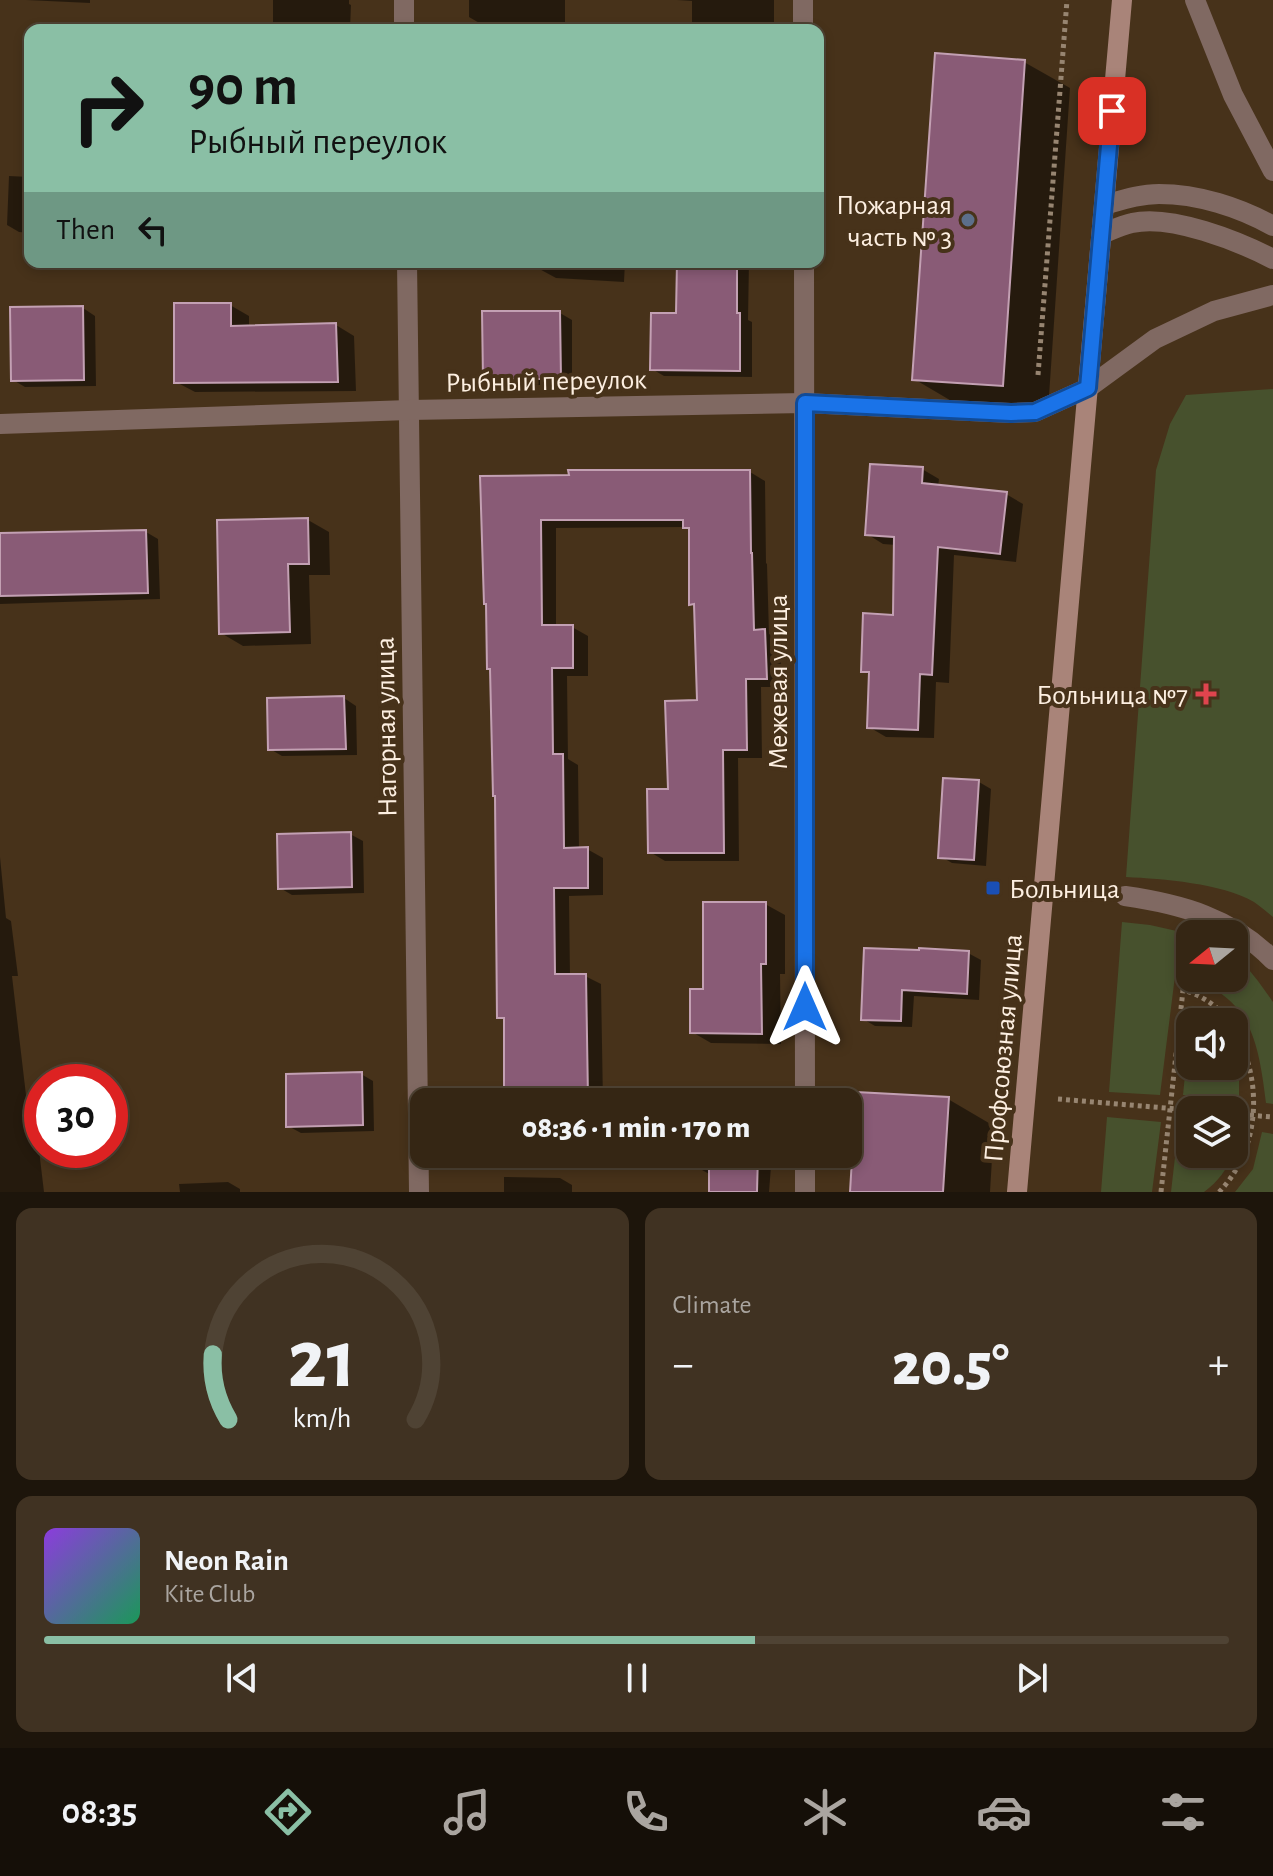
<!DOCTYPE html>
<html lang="en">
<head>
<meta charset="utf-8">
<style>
  :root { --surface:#352614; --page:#403222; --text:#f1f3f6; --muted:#aaa5a0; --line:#4f4334; --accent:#8abfa5 }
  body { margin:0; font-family:"Alegreya Sans",sans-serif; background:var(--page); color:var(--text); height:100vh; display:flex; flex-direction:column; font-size:30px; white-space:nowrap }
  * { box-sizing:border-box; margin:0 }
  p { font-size:26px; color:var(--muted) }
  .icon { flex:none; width:44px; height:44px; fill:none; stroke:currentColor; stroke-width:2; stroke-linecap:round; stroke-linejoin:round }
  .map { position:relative; height:1192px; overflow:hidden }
  .drawer { display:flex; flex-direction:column; gap:16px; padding:16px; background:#1d150b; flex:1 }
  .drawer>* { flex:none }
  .banner { position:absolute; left:24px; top:24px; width:800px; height:244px; border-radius:16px; box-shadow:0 4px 12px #0003,0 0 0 2px var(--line); background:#8abfa5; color:#111; overflow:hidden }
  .needle { width:52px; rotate:252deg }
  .tools { position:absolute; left:1176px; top:920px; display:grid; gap:16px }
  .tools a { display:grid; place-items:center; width:72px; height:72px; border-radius:16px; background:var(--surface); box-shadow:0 4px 12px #0003,0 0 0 2px var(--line); font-size:40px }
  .speed { position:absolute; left:24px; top:1064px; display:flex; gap:16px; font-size:40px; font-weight:700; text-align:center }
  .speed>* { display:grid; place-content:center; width:104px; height:104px; border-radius:50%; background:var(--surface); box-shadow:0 4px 12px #0003,0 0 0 2px var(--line); line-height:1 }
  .speed .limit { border:12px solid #d22; background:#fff; color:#111 }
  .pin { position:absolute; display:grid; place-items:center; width:68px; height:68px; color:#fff; margin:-34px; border-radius:16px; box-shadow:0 4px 12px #0006 }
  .me { position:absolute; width:88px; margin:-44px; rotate:0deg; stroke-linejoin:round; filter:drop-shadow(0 0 6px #0008) }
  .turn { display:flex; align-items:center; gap:28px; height:168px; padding:0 32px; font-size:36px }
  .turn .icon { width:104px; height:104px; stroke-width:2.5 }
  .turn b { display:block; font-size:56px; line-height:68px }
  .then { display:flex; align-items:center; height:76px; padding:0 32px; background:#0003; gap:16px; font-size:30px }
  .big { font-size:60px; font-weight:800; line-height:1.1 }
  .drawer .tile { flex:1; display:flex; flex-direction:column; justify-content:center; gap:12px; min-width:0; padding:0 28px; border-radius:16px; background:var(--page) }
  .drawer .dial { align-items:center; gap:0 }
  .dial svg { height:208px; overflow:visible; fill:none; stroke:var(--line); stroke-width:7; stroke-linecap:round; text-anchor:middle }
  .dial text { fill:var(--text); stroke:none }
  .song { display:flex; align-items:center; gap:24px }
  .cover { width:96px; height:96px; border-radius:12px; background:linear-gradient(135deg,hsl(270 70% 55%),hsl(150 70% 35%)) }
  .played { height:8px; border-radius:4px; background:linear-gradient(90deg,var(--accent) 60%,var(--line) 60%) }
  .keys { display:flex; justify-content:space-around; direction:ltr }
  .heat { display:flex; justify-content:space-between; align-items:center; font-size:44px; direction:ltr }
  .drawer .tiles { flex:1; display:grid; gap:16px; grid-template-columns:1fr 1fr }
  .tile:last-child { grid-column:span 2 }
  .trip { position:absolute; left:410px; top:1088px; width:452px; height:80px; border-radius:16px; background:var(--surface); box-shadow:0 4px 12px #0003,0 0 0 2px var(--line); font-weight:800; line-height:80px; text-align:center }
  .tabs { display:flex; height:128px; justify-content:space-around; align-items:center; background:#150f08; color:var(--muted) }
  .tabs .icon { width:56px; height:56px }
  .tabs .on { color:var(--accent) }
  .tabs b { font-size:36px; color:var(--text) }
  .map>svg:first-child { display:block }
  .green { fill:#47512d }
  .shadow { fill:#0007 }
  .building { fill:#895b76; stroke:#c3a0b3; stroke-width:2 }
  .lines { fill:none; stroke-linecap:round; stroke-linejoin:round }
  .path { stroke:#978571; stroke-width:5; stroke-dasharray:4 4; stroke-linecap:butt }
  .service { stroke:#806962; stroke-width:20 }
  .minor { stroke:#806962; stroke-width:20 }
  .tertiary { stroke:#806962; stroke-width:20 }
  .secondary { stroke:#a98479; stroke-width:20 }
  .route-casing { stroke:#114b97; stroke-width:20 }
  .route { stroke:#1a73e8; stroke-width:14 }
  .service-dot { fill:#5c6f8a; stroke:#47321a; stroke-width:3 }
  .health-dot { fill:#e0444e; stroke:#47321a; stroke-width:3 }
  .transit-dot { fill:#1a4fb4; stroke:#47321a; stroke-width:3 }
  .labels { text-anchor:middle; stroke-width:8; stroke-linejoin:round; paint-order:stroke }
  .poi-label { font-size:28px; fill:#fdefe1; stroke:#47321a; text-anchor:end }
  .street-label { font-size:28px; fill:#fdefe1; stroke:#47321a }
</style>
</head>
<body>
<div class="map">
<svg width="1273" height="1192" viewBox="0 0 1273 1192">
  <rect width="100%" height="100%" fill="#47321a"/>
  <path class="green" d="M1273,389V917C1267,912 1260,906 1254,902C1221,883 1163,879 1126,877L1156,470L1170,424L1186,395Z
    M1122,922L1150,925L1190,934V978H1234V957L1245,965L1258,981L1273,1002V1104L1266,1103C1258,1037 1249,990 1175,976L1160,1095L1109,1092Z
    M1190,1026V1066H1234V1062L1239,1081V1098L1183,1095Z
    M1107,1117L1161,1122L1152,1192H1101Z
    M1179,1122L1190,1123V1154H1233C1227,1169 1218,1182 1204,1192H1171Z
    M1262,1132L1273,1134V1192H1235L1253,1169Z"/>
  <path class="shadow" d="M26,0H90V3Z
    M273,0H349V4L351,5L350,30H273Z
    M469,0H565V30H481V24L469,17Z
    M677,0H774V30H692V1Z
    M99,27L150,30H99Z
    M1024,62L1070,88L1048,411L960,406L914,379Z
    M9,176L30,177V233L19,232L7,225Z
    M532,262H625L624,282L556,278L532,265Z
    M679,262H749L748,320L752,322V377L664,376L652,369L678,315Z
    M230,305L249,316V328L336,325L354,336L356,391L195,392L176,382Z
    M83,308L95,316L96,386L25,387L13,380Z
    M560,313L572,320V385H497L485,378Z
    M922,469L939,479L938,487L1006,494L1023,504L1016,562L954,555L949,683L936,682L934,738L886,737L869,727L871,675L863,671L895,617L896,545L883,544L867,534Z
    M750,472L765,481L766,563L767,564L769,634L780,640L782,687H761L762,758H738L739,861H665L650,852L699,702L696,606L691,603V530L686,527L556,528V627H572L588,636V676H567L568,759L578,765L579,849H587L603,858V895L569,896L570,976H585L601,984L603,1102H516L506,1097V1020L499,1017L497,796L482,478Z
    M308,520L329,532L330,575H309L311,644L243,646L221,633Z
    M0,532H30L34,534L146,532L158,539L160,599L0,604Z
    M344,698L356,706L357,755L282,756L270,749Z
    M979,782L991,789L986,866L952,863L940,856Z
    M350,834L363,841L364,893L292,895L280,888Z
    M0,857L6,918L11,921L18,976H12L30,1129L37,1133L44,1192H0Z
    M765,904L785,915V974H780L781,1044L711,1043L692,1032L705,991Z
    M866,950L968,953L981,960L979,1000L914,996L912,1027L875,1026L863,1019Z
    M361,1074L373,1081L374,1131L301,1133L288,1126Z
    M948,1099L994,1126L990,1192H852Z
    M558,1154H633V1169H570L558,1162Z
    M703,1154H772L769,1192H711V1175L702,1170Z
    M504,1177L560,1178L572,1185V1192H504Z
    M228,1182L240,1189V1192H180L179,1184Z"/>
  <path class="building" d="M935,53L1025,60L1003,386L912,380Z
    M677,262H737V313H740V371L650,370L651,313H676Z
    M174,303H231V326L336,323L338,382L174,383Z
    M83,306L84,380L11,381L10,307Z
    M482,311H560L561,379H483Z
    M870,464L923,467L922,483L1007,492L1000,554L938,547L932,675L920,674L918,730L867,728L869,672H861L863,613L893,615L894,537L865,535Z
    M568,470H750L751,553H752L754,630L765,629L767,679H746L747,750H723L724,853H648L647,789H668L665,701L697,700L694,604L689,605V528H683V520H541L542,625H573V668H552L553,754H563L564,848L588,847V888H554L555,974H586L588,1098H504V1018H497L495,796H493L490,669H487L486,604H484L480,476L569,475Z
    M308,518L309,564H288L290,632L219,634L217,520Z
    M146,530L148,593L0,596V533Z
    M344,696L346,749L268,750L267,698Z
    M943,778L979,780L974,860L938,858Z
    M351,832L352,887L278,889L277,834Z
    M703,902H766V964H761L762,1034L690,1033V989H703Z
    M864,948L919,950V948L969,951L967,994L902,990L901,1021L861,1020Z
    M362,1072L363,1125L286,1127V1074Z
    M856,1092L949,1097L943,1192H850Z
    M709,1154H758L757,1192H709Z"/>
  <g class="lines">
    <path class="path" d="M1038,375L1067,0
      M1058,1099L1190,1110
      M1234,1114L1273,1117
      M1161,1192L1183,990C1201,995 1219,1006 1228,1022
      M1219,1192C1260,1150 1264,1080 1234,1031"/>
    <path class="service" d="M1125,896C1181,904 1232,918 1273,960"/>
    <path class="minor" d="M404,0V30
      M803,0V30
      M407,262L419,1192
      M804,262L805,1102
      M805,1192V1154"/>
    <path class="tertiary" d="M1195,0L1233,95L1273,171
      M1104,205C1122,200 1140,194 1159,194C1198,194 1239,207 1273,226
      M1102,234C1112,230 1122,225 1132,223C1171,214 1238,241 1273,259
      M0,424L409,410L805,403L1011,413L1035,412L1088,388L1155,339L1214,311L1273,295"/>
    <path class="secondary" d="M1017,1192L1122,0"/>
  </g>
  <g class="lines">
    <defs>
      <path id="route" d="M805,1007V403L1011,413L1035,412L1088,388L1112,111"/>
    </defs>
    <use href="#route" class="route-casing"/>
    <use href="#route" class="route"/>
  </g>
  <circle class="service-dot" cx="968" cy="220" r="8"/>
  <path class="health-dot" d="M1202 682h8v8h8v8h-8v8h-8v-8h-8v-8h8z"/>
  <rect class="transit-dot" x="985" y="880" width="16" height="16" rx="4"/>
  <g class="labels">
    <g class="poi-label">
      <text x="952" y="214">Пожарная<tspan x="952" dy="32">часть № 3</tspan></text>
      <text x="1188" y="704">Больница №7</text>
      <text x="1009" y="898" text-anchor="start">Больница</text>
    </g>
    <g class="street-label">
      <text transform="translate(546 380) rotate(-1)" y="10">Рыбный переулок</text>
      <text transform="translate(777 682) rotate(-90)" y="10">Межевая улица</text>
      <text transform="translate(385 727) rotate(-91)" y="10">Нагорная улица</text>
      <text transform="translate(1002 1048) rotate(-85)" y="10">Профсоюзная улица</text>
    </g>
  </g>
</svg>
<div class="tools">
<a><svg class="needle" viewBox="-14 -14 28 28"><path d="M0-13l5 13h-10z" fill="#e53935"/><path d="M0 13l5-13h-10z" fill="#aaa5a0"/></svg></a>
<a><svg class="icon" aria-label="sound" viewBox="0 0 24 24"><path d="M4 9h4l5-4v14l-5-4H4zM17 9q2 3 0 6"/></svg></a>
<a><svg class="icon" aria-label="layers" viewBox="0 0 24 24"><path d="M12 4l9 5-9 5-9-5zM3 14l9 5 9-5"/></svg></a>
</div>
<div class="speed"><div class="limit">30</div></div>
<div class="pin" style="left:1112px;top:111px;background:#d93025"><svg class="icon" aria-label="arrive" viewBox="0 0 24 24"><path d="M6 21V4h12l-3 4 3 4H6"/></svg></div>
<svg class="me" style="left:805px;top:1007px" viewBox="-20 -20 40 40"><path d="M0-17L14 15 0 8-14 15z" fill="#1a73e8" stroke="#fff" stroke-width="4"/></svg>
<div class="trip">08:36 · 1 min · 170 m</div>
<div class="banner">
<div class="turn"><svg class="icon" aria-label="right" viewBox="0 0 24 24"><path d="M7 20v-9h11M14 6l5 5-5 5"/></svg><div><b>90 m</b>Рыбный переулок</div></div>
<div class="then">Then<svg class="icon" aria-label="left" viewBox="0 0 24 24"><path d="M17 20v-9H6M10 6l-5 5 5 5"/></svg></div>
</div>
</div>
<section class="drawer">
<div class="tiles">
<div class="tile dial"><svg viewBox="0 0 100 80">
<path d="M14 69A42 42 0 1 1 86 69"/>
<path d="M14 69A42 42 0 0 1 8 44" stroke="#8abfa5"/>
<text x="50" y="56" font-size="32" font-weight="700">21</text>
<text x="50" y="72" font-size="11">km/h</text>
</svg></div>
<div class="tile"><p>Climate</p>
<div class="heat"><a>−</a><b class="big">20.5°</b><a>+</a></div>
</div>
<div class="tile">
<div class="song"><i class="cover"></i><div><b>Neon Rain</b><p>Kite Club</p></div></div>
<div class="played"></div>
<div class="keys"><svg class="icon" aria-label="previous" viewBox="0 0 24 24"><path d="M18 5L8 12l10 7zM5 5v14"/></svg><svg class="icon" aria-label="pause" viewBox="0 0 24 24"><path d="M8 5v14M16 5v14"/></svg><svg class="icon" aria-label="next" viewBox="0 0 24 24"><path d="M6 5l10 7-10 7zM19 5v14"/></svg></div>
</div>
</div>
</section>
<nav class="tabs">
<b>08:35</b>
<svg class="icon on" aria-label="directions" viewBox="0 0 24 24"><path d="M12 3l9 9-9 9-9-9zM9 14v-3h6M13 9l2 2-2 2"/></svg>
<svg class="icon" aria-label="music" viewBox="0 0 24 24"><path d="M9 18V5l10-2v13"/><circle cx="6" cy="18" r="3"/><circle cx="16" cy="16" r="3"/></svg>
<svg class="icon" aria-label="phone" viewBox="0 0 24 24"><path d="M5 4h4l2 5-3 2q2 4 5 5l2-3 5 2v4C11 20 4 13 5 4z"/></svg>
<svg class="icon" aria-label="climate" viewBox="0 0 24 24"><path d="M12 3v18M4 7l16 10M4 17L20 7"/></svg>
<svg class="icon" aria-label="car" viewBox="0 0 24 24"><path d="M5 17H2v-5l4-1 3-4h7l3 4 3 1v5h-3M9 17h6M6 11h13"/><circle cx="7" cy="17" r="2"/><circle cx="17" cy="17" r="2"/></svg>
<svg class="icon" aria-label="filters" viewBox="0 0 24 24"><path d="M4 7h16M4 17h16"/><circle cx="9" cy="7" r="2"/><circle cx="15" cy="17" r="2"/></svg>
</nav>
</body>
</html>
